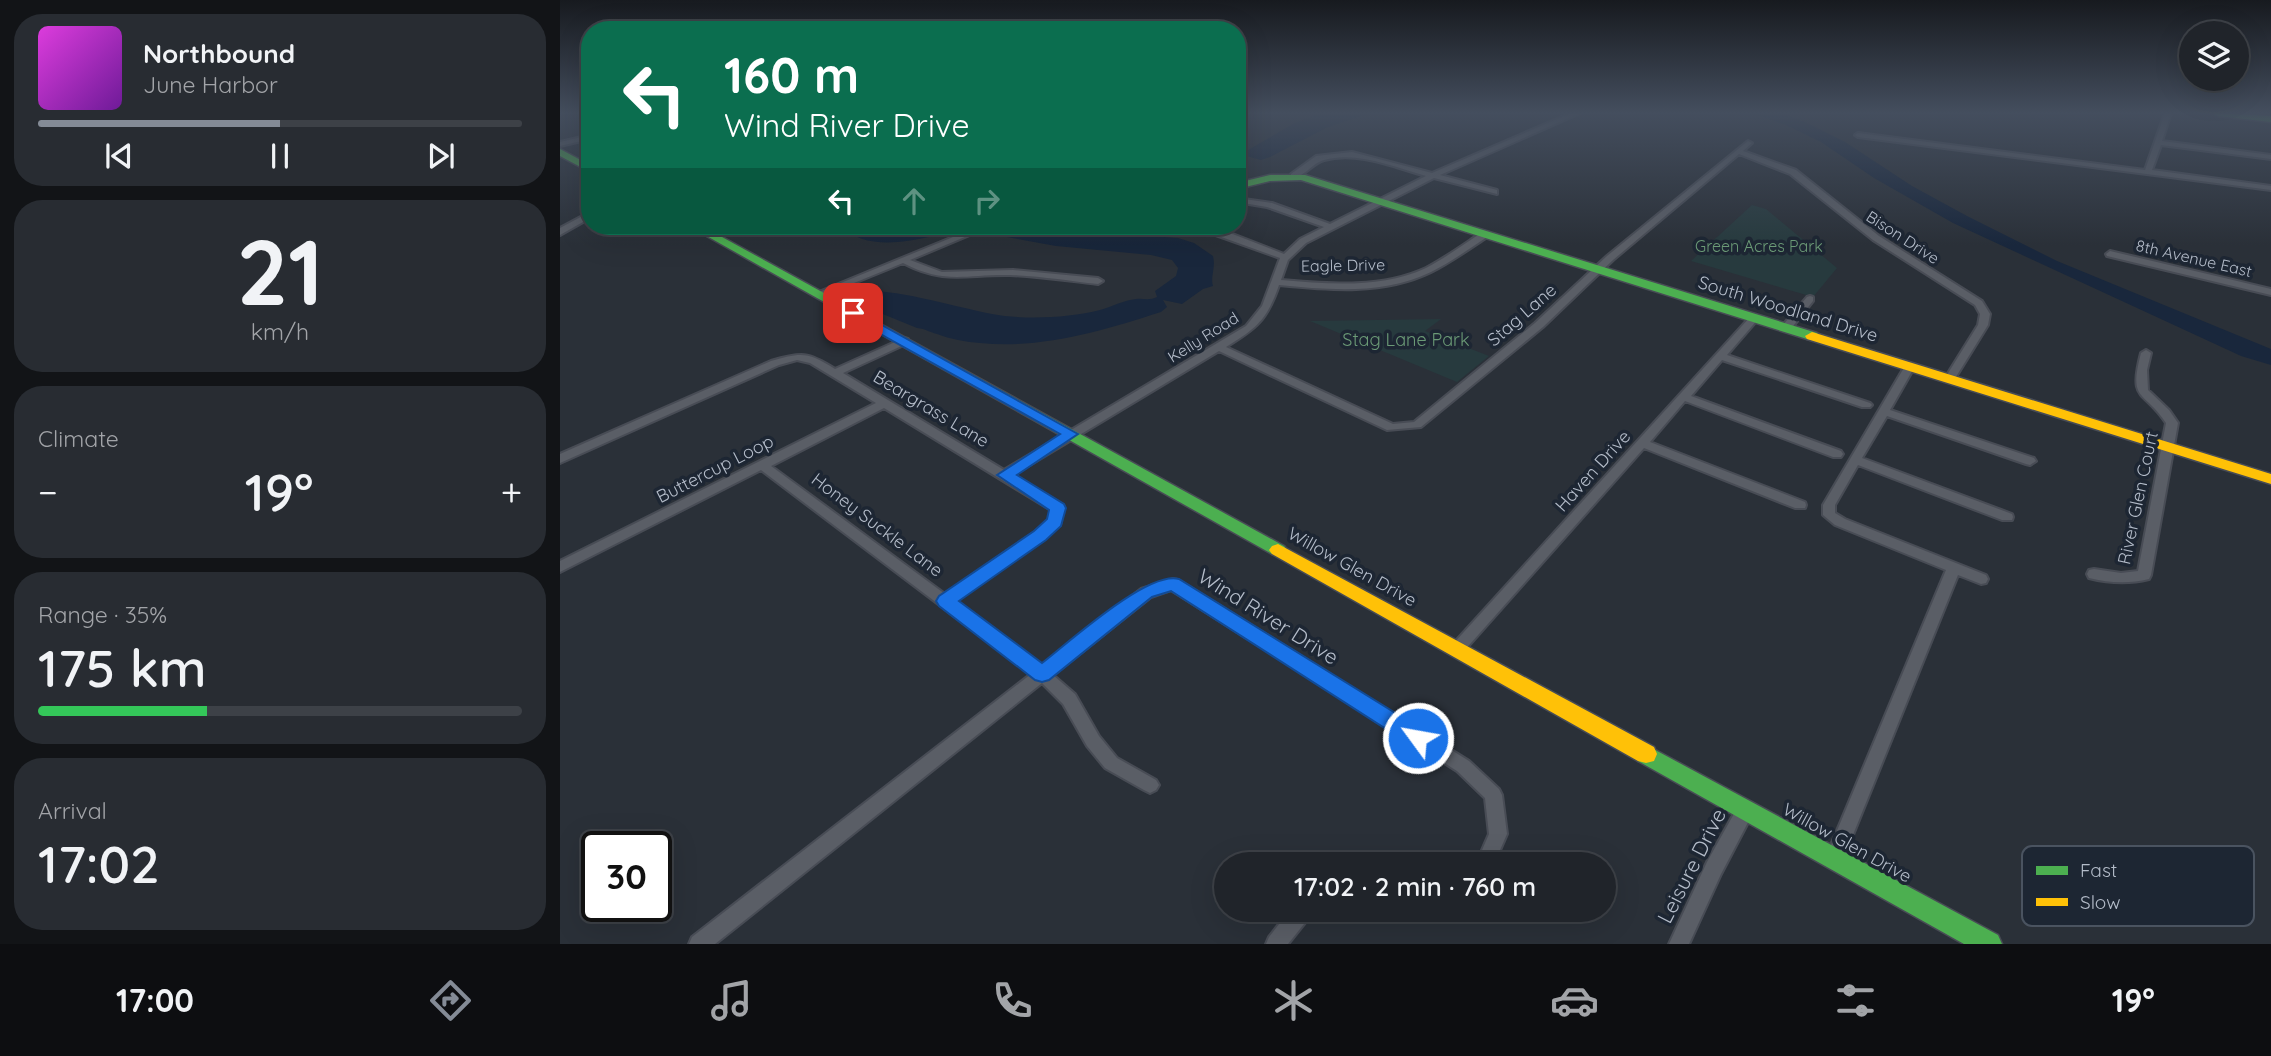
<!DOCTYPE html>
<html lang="en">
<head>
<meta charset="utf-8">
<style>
  :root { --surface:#20242a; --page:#282c32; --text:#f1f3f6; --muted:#a2a4a8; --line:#3d4147; --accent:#848b96 }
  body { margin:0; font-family:Quicksand,sans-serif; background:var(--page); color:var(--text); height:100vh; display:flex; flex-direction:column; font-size:26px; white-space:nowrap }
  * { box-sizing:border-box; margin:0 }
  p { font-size:23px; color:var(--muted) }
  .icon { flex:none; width:38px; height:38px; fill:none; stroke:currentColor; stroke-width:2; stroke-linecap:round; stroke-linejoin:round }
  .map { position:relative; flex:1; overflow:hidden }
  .details { display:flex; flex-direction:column; gap:14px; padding:14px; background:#121417; width:560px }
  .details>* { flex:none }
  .hud { position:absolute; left:21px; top:21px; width:665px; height:214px; border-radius:28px; box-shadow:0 7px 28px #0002,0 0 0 2px var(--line); background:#0b6e4f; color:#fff; overflow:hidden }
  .fabs { position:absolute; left:1619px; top:21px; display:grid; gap:14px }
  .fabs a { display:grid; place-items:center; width:70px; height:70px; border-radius:50%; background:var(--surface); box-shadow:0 7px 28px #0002,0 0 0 2px var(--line); font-size:35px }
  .speed { position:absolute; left:21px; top:831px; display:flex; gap:14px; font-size:35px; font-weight:700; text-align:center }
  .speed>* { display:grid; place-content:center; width:91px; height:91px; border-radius:50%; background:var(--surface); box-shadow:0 7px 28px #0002,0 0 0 2px var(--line); line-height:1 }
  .speed .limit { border:4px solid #111; border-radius:10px; background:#fff; color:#111 }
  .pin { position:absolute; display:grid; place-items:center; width:60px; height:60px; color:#fff; margin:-30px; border-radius:14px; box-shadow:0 4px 10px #0006 }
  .me { position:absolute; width:77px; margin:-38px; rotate:302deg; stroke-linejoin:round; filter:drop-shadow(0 0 5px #0008) }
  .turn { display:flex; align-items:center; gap:24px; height:147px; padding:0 28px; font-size:32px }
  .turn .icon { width:91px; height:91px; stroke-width:2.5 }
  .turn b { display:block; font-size:49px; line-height:60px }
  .lanes { display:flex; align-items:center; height:66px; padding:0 28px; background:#0003; justify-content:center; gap:35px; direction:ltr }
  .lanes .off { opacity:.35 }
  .big { font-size:52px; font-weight:600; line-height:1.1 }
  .details .card { flex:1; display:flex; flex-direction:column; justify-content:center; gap:10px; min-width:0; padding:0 24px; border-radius:28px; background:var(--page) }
  .details .dial { align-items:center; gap:0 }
  .dial b { font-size:91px; line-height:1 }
  .song { display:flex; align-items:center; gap:21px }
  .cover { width:84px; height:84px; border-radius:10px; background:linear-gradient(135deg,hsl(300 70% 55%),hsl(280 70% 35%)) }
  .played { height:7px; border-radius:4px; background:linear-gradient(90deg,var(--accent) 50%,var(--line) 50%) }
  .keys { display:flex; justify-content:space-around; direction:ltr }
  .heat { display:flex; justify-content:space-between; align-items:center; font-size:38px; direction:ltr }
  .charge { height:10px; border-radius:5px; background:linear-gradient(90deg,#34c759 35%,var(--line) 0) }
  .trip { position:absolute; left:654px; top:852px; width:402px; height:70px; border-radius:35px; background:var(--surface); box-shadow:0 7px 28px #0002,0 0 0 2px var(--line); font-weight:600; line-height:70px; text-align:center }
  .tab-bar { display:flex; height:112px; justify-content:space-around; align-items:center; background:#0d0e11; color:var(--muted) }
  .tab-bar .icon { width:49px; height:49px }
  .tab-bar .selected { color:var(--accent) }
  .tab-bar b { font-size:32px; color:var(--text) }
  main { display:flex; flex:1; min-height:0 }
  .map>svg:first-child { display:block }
  .green { fill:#273a3e }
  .water { fill:#19273c }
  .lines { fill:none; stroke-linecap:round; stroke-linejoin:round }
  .street-casing { stroke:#484c55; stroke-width:4 }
  .fast-casing { stroke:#484c55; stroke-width:3 }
  .slow-casing { stroke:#484c55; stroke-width:3 }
  .street { fill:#5a5e66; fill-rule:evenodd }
  .fast { fill:#4caf50; fill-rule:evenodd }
  .slow { fill:#ffc107; fill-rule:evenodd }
  .route { fill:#1a73e8; stroke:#114b97; stroke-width:2 }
  .labels { text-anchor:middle; stroke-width:7; stroke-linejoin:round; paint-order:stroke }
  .far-street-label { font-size:16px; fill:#b4bcc9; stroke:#1d2633 }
  .far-park-label { font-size:16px; fill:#6b9a76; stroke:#1d2633 }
  .street-label { font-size:18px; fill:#b4bcc9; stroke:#1d2633 }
  .park-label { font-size:18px; fill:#6b9a76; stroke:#1d2633 }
  .near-street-label { font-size:21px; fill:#b4bcc9; stroke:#1d2633 }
  .key { fill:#1d2633; stroke:#4a5360; stroke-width:2 }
  .key-label { font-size:19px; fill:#b4bcc9 }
</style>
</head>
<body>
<main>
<section class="details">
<div class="card">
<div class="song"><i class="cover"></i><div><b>Northbound</b><p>June Harbor</p></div></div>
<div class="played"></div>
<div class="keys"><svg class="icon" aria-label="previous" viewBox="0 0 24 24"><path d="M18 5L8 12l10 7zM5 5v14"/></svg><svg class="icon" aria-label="pause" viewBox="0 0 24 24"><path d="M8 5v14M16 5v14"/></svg><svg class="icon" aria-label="next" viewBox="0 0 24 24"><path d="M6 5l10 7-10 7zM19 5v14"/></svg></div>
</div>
<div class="card dial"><b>21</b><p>km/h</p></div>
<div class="card"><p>Climate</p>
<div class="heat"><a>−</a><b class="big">19°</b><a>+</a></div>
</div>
<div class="card"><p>Range · 35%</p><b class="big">175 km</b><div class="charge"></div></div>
<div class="card"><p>Arrival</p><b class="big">17:02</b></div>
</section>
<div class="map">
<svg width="1711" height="944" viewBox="0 0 1711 944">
  <rect width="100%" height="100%" fill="#2a3038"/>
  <path class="green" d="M1192,205L1206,209L1277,268L1253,297L1131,261Z
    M881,319L865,331L929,356L897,382L750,321Z"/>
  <path class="water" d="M809,113L766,128L710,157L701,160L683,155V153L733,124L758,114Z
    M1192,113H1220L1245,122L1285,142L1352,186L1407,216L1497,261L1711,349V365L1681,356L1393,223L1314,178L1261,142L1226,125Z
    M282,226H404C373,238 307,256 282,226Z
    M442,226H502L537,232L618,238L634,243L653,256C656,268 650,277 653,286L643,289L622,304L603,300L607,307L601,312C542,331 483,349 420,343C406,342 390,339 377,334C369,332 366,329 357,328L281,297L283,293C320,283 393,307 432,314C463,320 509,318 540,310C551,307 564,300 576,299C584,298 589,301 597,297L595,291L616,276L618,268L612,260L591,255L496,246L425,233Z"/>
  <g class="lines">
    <defs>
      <path id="street" d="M1011,113H1020L880,175L937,190V194L874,178L746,243L728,260L721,280C769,284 821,289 866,268C885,258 903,245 921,233H927V237C909,249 891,262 871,272C824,295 770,290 719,285C707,320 697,328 666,347L833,424L854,422L975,323L1047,256L1188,141L1192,143L1183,151L1236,170L1319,236L1422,301L1430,314L1428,325L1394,380H1386L1385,378L1418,325L1420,314L1415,305L1313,240L1230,174L1179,154L1053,260L983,327L861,427L827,430L659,351L453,475L503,505L504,508L500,525L485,538L395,601L482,666L581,589L613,579L618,580L909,761L939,789L942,795L947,834L934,864H916L929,834L925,798L897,771L611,590L591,597L493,675L515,694L539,736L557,758L596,780L599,785L596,790L590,793L584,790L545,768L527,746L503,704L482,683L155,944H129L132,937L471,674L201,470L0,572V561L316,403L250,363L237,360L219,365L0,463V454L211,361C242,352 248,352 275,369L344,338L348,339V343L283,373L444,470L686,326L702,306L720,258L653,234L642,226H652L724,254L740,239L764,227L707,207L677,202V198L712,203L770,224L866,176C833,167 798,151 764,160C752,163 744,178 731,178V174L756,156L792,152L872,173ZM324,408L491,510L489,520L475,532L385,594L211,466Z
        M1605,113H1611L1602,141L1711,155V159L1601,145L1592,170L1711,186V190L1298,137L1295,135L1298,133L1585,170Z
        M683,133L686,135L677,139V135Z
        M30,135V139L0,146V142Z
        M30,212V218L0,235V228Z
        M420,226H431L350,260L382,272L453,270L538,278L543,281L538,284C509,281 480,276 450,275C406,274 385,285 343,263L262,296L259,297L254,294Z
        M1550,251L1711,289V295L1547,256L1546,254Z
        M1250,296L1253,297V301L1230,330H1222V326L1247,297Z
        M1194,315L1199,318L1167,355L1310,403L1312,405L1310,407H1302L1162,360L1131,396L1281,451L1283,454L1281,457H1273L1125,401L1090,442L1245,502L1246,505L1245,508H1235L1084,448L903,652L898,654L893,652L890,648L893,644L1191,316Z
        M1586,350L1591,353L1587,370L1588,390L1609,410L1618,423L1591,575L1589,579C1569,584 1549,583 1529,578L1527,574L1529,570L1534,569L1561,573L1578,571L1606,423C1584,389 1568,403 1581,353Z
        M1350,363L1355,366L1330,410L1474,458L1476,461L1470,465L1466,464L1327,416L1302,458L1452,514L1453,517L1452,520H1442L1298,465L1275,505V513L1285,519L1426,575L1428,579L1426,583L1421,584L1398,575L1284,857L1281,863L1275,866L1269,863L1266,857L1386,570L1275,525L1263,515V505L1345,366Z
        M1186,801L1192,803L1195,809L1161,874L1129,944H1109L1147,862L1180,803Z
        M730,910H755L752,917L748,919L728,944H706L709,937Z"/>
      <path id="fast" d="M1654,113L1711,116V122L1658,116Z
        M0,149L30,165V172L0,156Z
        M710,175H745L1257,333L1259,336L1252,340L1247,339L741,180L710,181L677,189V183Z
        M129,226H142L724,546L727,550L724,554H712Z
        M1086,745L1438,935L1442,944H1404L1078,761L1075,754L1078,747Z"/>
      <path id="slow" d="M1252,332L1711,474V484L1247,339L1245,336Z
        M718,544L1094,747L1097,754L1094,761L1086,763L1078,761L712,554L709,550L712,546Z"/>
    </defs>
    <use href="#street" class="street-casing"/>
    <use href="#fast" class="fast-casing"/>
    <use href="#slow" class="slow-casing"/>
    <use href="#street" class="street"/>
    <use href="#fast" class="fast"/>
    <use href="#slow" class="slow"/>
  </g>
  <linearGradient id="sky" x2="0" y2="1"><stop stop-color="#171a1f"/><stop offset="0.46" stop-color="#444e5e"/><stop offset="1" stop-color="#444e5e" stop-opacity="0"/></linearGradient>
  <rect width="1711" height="245" fill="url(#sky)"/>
  <path class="route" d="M293,309L518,434L457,475L504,504L506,508L501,526L486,540L399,601L482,663C508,643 588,570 619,579L866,732L869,738L866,745L858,748L851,745L611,591L592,597L489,680L482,682L475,680L379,606L376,601L379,596L474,531L487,519L489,510L437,475L500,434L288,316L286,313Z"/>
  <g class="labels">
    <g class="far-street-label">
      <text transform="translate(1343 237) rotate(33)" y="6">Bison Drive</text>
      <text transform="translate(1634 258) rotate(13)" y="6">8th Avenue East</text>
      <text transform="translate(783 265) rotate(-1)" y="6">Eagle Drive</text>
      <text transform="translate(643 337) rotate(-32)" y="6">Kelly Road</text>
    </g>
    <g class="far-park-label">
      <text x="1199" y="252">Green Acres Park</text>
    </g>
    <g class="street-label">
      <text transform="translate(1228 309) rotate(17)" y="6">South Woodland Drive</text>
      <text transform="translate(962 315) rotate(-41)" y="6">Stag Lane</text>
      <text transform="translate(371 409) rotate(31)" y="6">Beargrass Lane</text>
      <text transform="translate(155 469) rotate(-27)" y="6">Buttercup Loop</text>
      <text transform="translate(1033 471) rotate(-48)" y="6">Haven Drive</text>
      <text transform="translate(1578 498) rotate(-78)" y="6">River Glen Court</text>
      <text transform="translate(317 525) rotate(37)" y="6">Honey Suckle Lane</text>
      <text transform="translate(792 567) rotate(29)" y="6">Willow Glen Drive</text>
      <text transform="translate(1287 843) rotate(29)" y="6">Willow Glen Drive</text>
    </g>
    <g class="park-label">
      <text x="846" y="346">Stag Lane Park</text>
    </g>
    <g class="near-street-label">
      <text transform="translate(708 617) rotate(32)" y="7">Wind River Drive</text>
      <text transform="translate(1132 866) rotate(-63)" y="7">Leisure Drive</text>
    </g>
  </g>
  <rect x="1462" y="846" width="232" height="80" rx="10" class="key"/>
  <rect x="1476" y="866" width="32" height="9" fill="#4caf50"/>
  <rect x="1476" y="898" width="32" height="8" fill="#ffc107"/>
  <g class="key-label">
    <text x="1520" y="877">Fast</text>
    <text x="1520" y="909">Slow</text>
  </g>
</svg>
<div class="fabs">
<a><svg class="icon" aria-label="layers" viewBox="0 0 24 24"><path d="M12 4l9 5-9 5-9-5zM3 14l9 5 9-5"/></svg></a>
</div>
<div class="speed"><div class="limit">30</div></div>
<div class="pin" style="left:293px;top:313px;background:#d93025"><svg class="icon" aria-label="arrive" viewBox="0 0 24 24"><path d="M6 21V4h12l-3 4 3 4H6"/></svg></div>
<svg class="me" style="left:858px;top:738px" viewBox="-20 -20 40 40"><circle r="17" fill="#1a73e8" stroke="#fff" stroke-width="3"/><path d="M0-11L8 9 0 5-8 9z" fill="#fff"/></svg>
<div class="trip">17:02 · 2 min · 760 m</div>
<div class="hud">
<div class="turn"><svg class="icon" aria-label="left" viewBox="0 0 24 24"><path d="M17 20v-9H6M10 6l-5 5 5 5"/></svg><div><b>160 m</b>Wind River Drive</div></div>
<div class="lanes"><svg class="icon" aria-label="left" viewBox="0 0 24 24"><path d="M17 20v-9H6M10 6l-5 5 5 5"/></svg><svg class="icon off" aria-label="ahead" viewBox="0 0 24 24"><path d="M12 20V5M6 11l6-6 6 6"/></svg><svg class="icon off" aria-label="right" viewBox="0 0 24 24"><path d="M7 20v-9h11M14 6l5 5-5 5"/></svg></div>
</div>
</div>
</main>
<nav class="tab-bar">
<b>17:00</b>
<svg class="icon selected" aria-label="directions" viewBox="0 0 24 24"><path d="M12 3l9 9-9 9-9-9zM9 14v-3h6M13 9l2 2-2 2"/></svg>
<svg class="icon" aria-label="music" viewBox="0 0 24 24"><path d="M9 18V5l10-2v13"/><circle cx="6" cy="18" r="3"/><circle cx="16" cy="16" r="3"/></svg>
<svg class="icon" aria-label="phone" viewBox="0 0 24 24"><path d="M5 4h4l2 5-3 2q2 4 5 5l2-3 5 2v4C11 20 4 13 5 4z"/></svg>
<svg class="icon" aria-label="climate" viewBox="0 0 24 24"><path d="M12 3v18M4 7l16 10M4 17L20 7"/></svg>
<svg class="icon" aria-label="car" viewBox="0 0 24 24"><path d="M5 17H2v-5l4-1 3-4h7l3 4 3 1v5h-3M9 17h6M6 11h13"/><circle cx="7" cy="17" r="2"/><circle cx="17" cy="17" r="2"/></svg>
<svg class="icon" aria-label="filters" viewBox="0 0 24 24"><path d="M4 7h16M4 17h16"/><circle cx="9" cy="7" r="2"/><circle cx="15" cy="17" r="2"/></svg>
<b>19°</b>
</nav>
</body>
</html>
